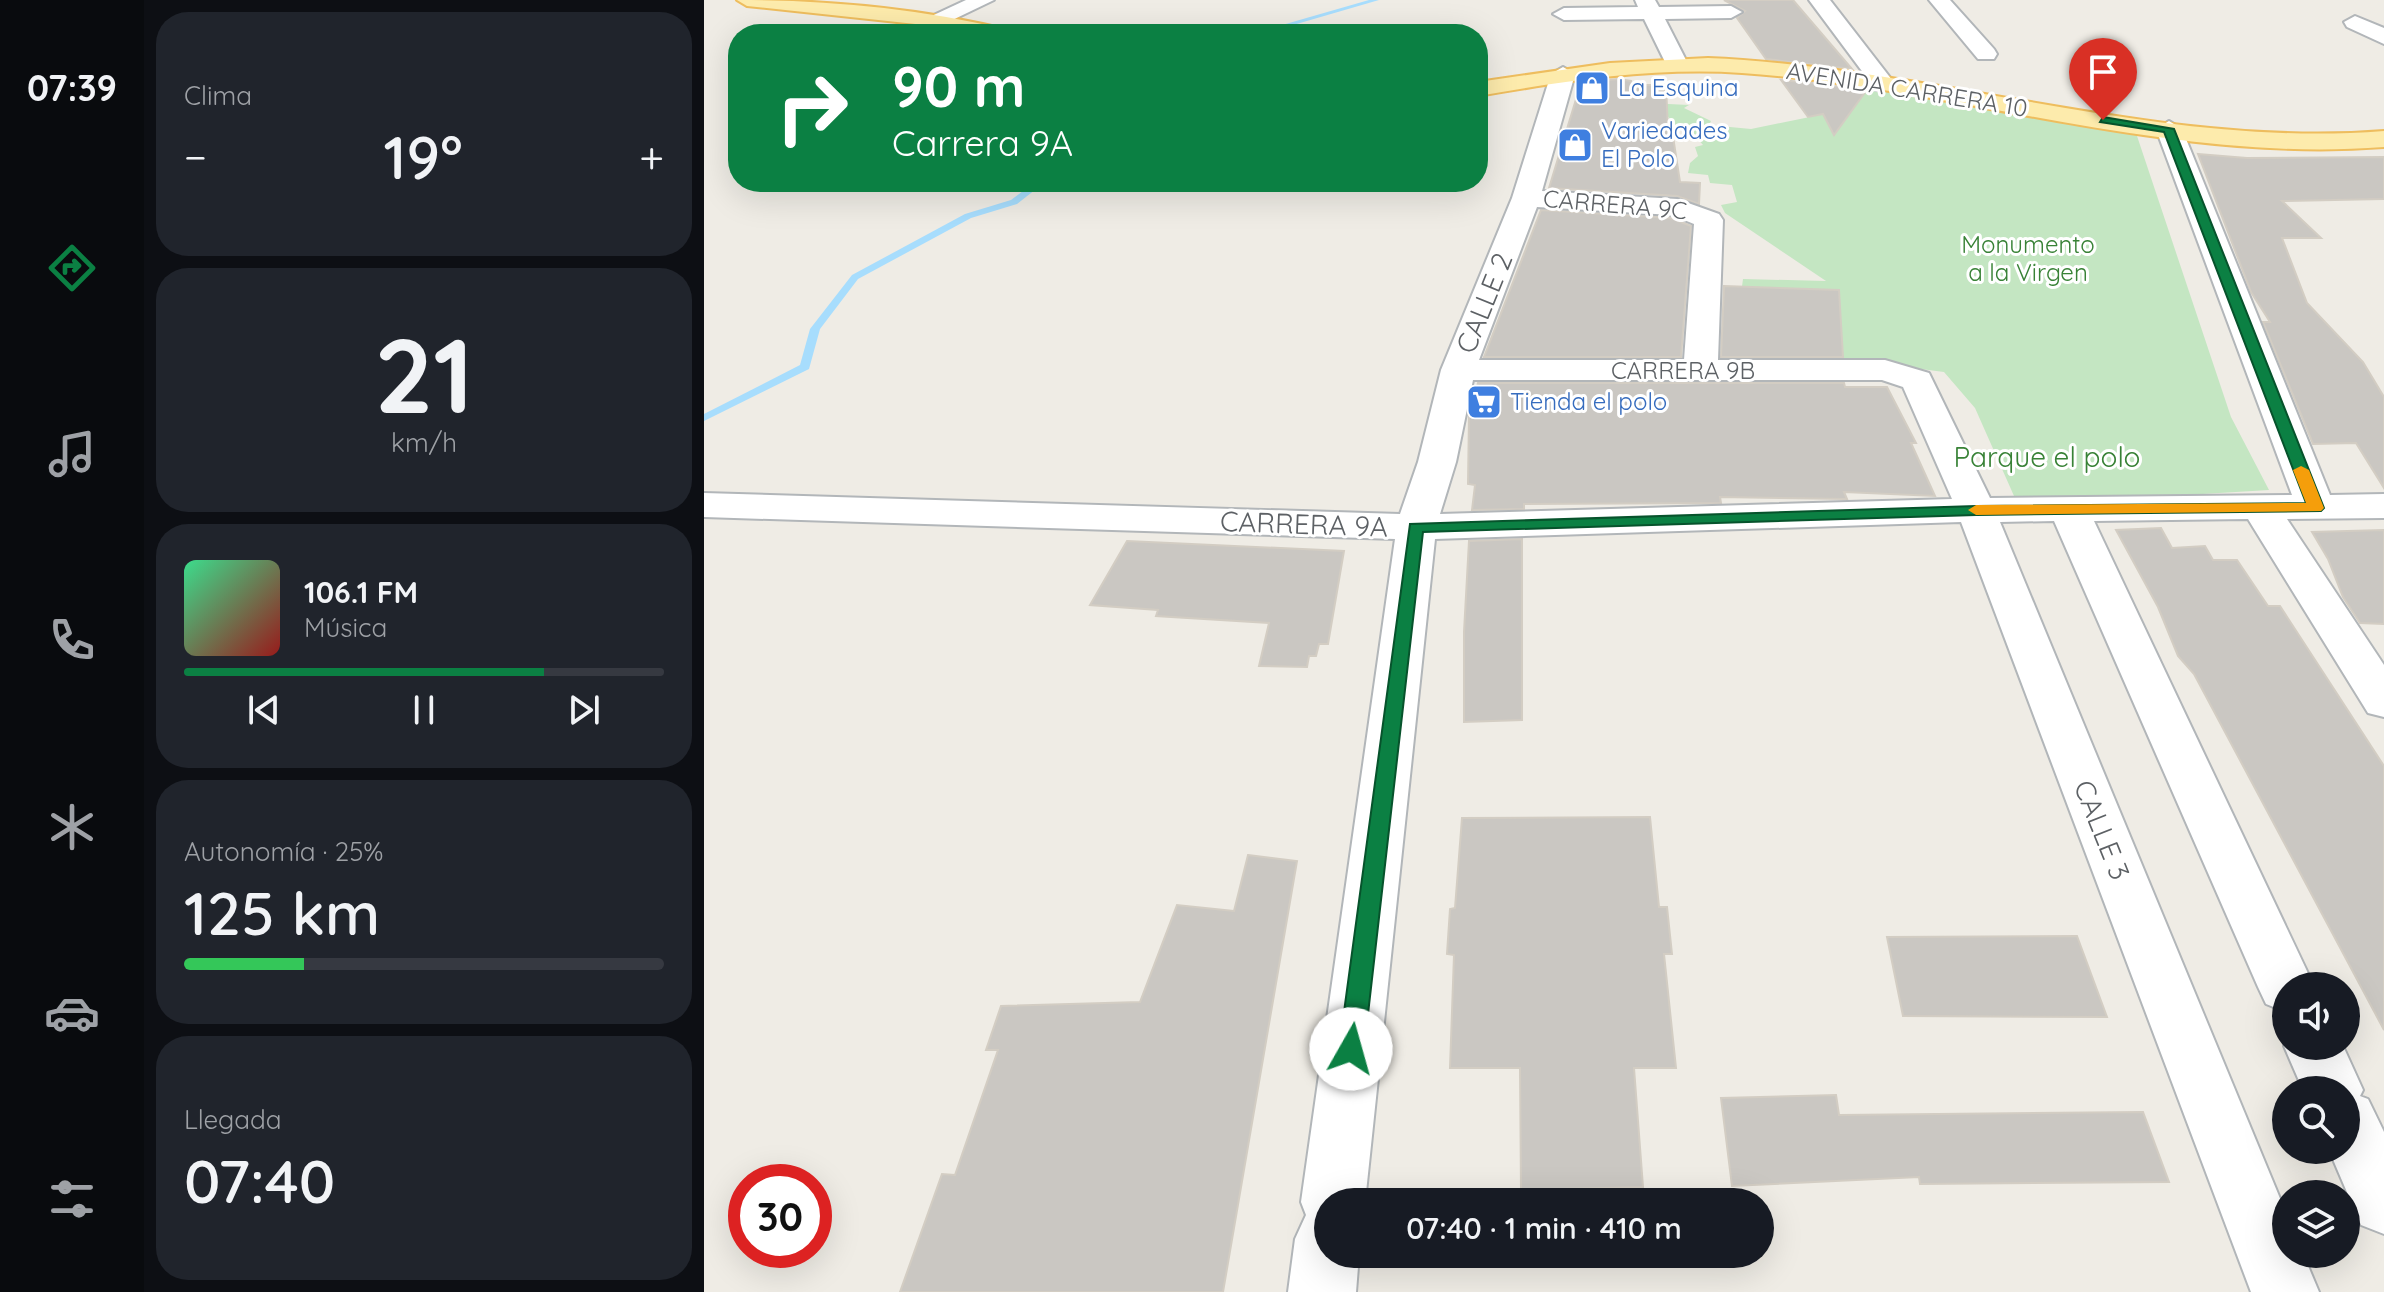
<!DOCTYPE html>
<html lang="es">
<head>
<meta charset="utf-8">
<style>
  :root { --surface:#171b24; --page:#20242c; --text:#f1f3f6; --muted:#9ea1a6; --line:#363941; --accent:#0b8043 }
  body { margin:0; font-family:Quicksand,sans-serif; background:var(--page); color:var(--text); height:100vh; display:flex; flex-direction:column; font-size:30px; white-space:nowrap }
  * { box-sizing:border-box; margin:0 }
  p { font-size:26px; color:var(--muted) }
  .icon { flex:none; width:44px; height:44px; fill:none; stroke:currentColor; stroke-width:2; stroke-linecap:round; stroke-linejoin:round }
  .map { position:relative; flex:1; overflow:hidden }
  .details { display:flex; flex-direction:column; gap:12px; padding:12px; background:#0d0f14; width:560px }
  .details>* { flex:none }
  .guide { position:absolute; left:24px; top:24px; width:760px; height:168px; border-radius:32px; box-shadow:0 8px 32px #0002; background:#0b8043; color:#fff; overflow:hidden }
  .fabs { position:absolute; left:1568px; top:972px; display:grid; gap:16px }
  .fabs a { display:grid; place-items:center; width:88px; height:88px; border-radius:50%; background:var(--surface); box-shadow:0 8px 32px #0002; font-size:40px }
  .speed { position:absolute; left:24px; top:1164px; display:flex; gap:16px; font-size:40px; font-weight:700; text-align:center }
  .speed>* { display:grid; place-content:center; width:104px; height:104px; border-radius:50%; background:var(--surface); box-shadow:0 8px 32px #0002; line-height:1 }
  .speed .limit { border:12px solid #d22; background:#fff; color:#111 }
  .pin { position:absolute; display:grid; place-items:center; width:68px; height:68px; color:#fff; margin:-82px -34px; border-radius:50% 50% 50% 0; rotate:-45deg; box-shadow:0 0 8px #0007 }
  .pin .icon { rotate:45deg }
  .me { position:absolute; width:88px; margin:-44px; rotate:7deg; stroke-linejoin:round; filter:drop-shadow(0 0 6px #0008) }
  .turn { display:flex; align-items:center; gap:28px; height:168px; padding:0 32px; font-size:36px }
  .turn .icon { width:104px; height:104px; stroke-width:2.5 }
  .turn b { display:block; font-size:56px; line-height:68px }
  .big { font-size:60px; font-weight:600; line-height:1.1 }
  .details .card { flex:1; display:flex; flex-direction:column; justify-content:center; gap:12px; min-width:0; padding:0 28px; border-radius:32px; background:var(--page) }
  .details .dial { align-items:center; gap:0 }
  .dial b { font-size:104px; line-height:1 }
  .song { display:flex; align-items:center; gap:24px }
  .cover { width:96px; height:96px; border-radius:12px; background:linear-gradient(135deg,hsl(150 70% 55%),hsl(0 70% 35%)) }
  .played { height:8px; border-radius:4px; background:linear-gradient(90deg,var(--accent) 75%,var(--line) 75%) }
  .keys { display:flex; justify-content:space-around; direction:ltr }
  .heat { display:flex; justify-content:space-between; align-items:center; font-size:44px; direction:ltr }
  .charge { height:12px; border-radius:6px; background:linear-gradient(90deg,#34c759 25%,var(--line) 0) }
  .trip { position:absolute; left:610px; top:1188px; width:460px; height:80px; border-radius:40px; background:var(--surface); box-shadow:0 8px 32px #0002; font-weight:600; line-height:80px; text-align:center }
  main { display:flex; flex:1; min-height:0 }
  .dock { display:flex; flex-direction:column; width:144px; justify-content:space-around; align-items:center; background:#090b0e; color:var(--muted) }
  .dock .icon { width:56px; height:56px }
  .dock .selected { color:var(--accent) }
  .dock b { font-size:36px; color:var(--text) }
  .map>svg:first-child { display:block }
  .green { fill:#c4e6c2 }
  .lines { fill:none; stroke-linecap:round; stroke-linejoin:round }
  .stream { fill:#a7ddfd; fill-rule:evenodd }
  .building { fill:#cac7c2; stroke:#d3cdc3; stroke-width:2 }
  .minor-casing { stroke:#b2b6b9; stroke-width:4 }
  .major-casing { stroke:#eebd5e; stroke-width:4 }
  .minor { fill:#fff; fill-rule:evenodd }
  .major { fill:#fdebac; fill-rule:evenodd }
  .route { fill:#0b8043; stroke:#07532c; stroke-width:2 }
  .slow { fill:#f59e0b }
  .labels { text-anchor:middle; stroke-width:6; stroke-linejoin:round; paint-order:stroke }
  .far-shop-label { font-size:24px; fill:#366cbe; stroke:#fff; text-anchor:start }
  .far-street-label { font-size:24px; fill:#5d6165; stroke:#fff }
  .far-park-label { font-size:24px; fill:#388236; stroke:#fff }
  .street-label { font-size:28px; fill:#5d6165; stroke:#fff }
  .park-label { font-size:28px; fill:#388236; stroke:#fff }
</style>
</head>
<body>
<main>
<nav class="dock">
<b>07:39</b>
<svg class="icon selected" aria-label="directions" viewBox="0 0 24 24"><path d="M12 3l9 9-9 9-9-9zM9 14v-3h6M13 9l2 2-2 2"/></svg>
<svg class="icon" aria-label="music" viewBox="0 0 24 24"><path d="M9 18V5l10-2v13"/><circle cx="6" cy="18" r="3"/><circle cx="16" cy="16" r="3"/></svg>
<svg class="icon" aria-label="phone" viewBox="0 0 24 24"><path d="M5 4h4l2 5-3 2q2 4 5 5l2-3 5 2v4C11 20 4 13 5 4z"/></svg>
<svg class="icon" aria-label="climate" viewBox="0 0 24 24"><path d="M12 3v18M4 7l16 10M4 17L20 7"/></svg>
<svg class="icon" aria-label="car" viewBox="0 0 24 24"><path d="M5 17H2v-5l4-1 3-4h7l3 4 3 1v5h-3M9 17h6M6 11h13"/><circle cx="7" cy="17" r="2"/><circle cx="17" cy="17" r="2"/></svg>
<svg class="icon" aria-label="filters" viewBox="0 0 24 24"><path d="M4 7h16M4 17h16"/><circle cx="9" cy="7" r="2"/><circle cx="15" cy="17" r="2"/></svg>
</nav>
<section class="details">
<div class="card"><p>Clima</p>
<div class="heat"><a>−</a><b class="big">19°</b><a>+</a></div>
</div>
<div class="card dial"><b>21</b><p>km/h</p></div>
<div class="card">
<div class="song"><i class="cover"></i><div><b>106.1 FM</b><p>Música</p></div></div>
<div class="played"></div>
<div class="keys"><svg class="icon" aria-label="previous" viewBox="0 0 24 24"><path d="M18 5L8 12l10 7zM5 5v14"/></svg><svg class="icon" aria-label="pause" viewBox="0 0 24 24"><path d="M8 5v14M16 5v14"/></svg><svg class="icon" aria-label="next" viewBox="0 0 24 24"><path d="M6 5l10 7-10 7zM19 5v14"/></svg></div>
</div>
<div class="card"><p>Autonomía · 25%</p><b class="big">125 km</b><div class="charge"></div></div>
<div class="card"><p>Llegada</p><b class="big">07:40</b></div>
</section>
<div class="map">
<svg width="1680" height="1292" viewBox="0 0 1680 1292">
  <rect width="100%" height="100%" fill="#efece5"/>
  <path class="green" d="M1172,89L1432,133L1527,417L1565,490L1314,505L1271,408L1240,372L1155,361L1028,360L1039,279L1122,281L1021,213L1017,205L1033,202L1028,185L1006,183L1004,175L984,173L986,163L994,156L991,147L999,145L982,125H969C961,105 943,105 923,102L985,105L980,108L1007,121L1005,125L1047,129L1150,108L1161,93Z"/>
  <g class="lines">
    <path class="stream" d="M665,0H675L558,34H547Z
      M331,182H341L313,204L267,218L154,279L116,329L105,369L0,421V414L96,365L106,329L148,275L261,214L307,200Z"/>
  </g>
  <path class="building" d="M1020,0H1089L1148,69L1062,59L1033,18L1041,11Z
    M914,79L927,81L928,85H962L964,130H968L976,182L996,183L995,204L973,196L845,188L877,83Z
    M1077,80L1118,84L1162,91L1130,135L1119,114L1104,117Z
    M1494,154L1543,158L1680,157V199L1578,201L1617,238H1578L1603,303L1659,362L1680,397V488L1652,443L1609,444L1559,322H1566L1547,292Z
    M837,210L967,218L987,226L977,357H780Z
    M1020,286L1135,290L1139,357H1017Z
    M774,383H1140L1141,387H1183L1212,443H1207L1231,496L1140,492L1143,499L1016,497L1017,503L820,504V509L768,510L771,485L764,484L765,415Z
    M1457,528L1468,548L1501,546L1509,560H1533L1564,606H1576L1680,766V1030L1490,674L1474,656L1454,607L1412,530Z
    M1680,530V624L1656,623L1639,597L1624,559L1608,532Z
    M818,539V720L760,722V632L765,541Z
    M423,541L640,551L624,644H615L612,656H605L603,667L555,666L565,623L452,616L454,610L386,605Z
    M946,817L955,907H963L968,954H960L972,1068H930L939,1187L817,1190L816,1068H746L750,955L743,954L746,909L751,908L758,818Z
    M544,855L593,861L519,1292H196L238,1174L251,1175L294,1050H282L297,1006L436,1002L473,905L530,911Z
    M1373,936L1403,1017L1199,1016L1183,937Z
    M1132,1095L1135,1115L1439,1112L1465,1182L1216,1184L1215,1177L1028,1186L1017,1098Z"/>
  <g class="lines">
    <defs>
      <path id="minor" d="M262,0H290L238,25L230,26L219,20Z
        M931,0H951L955,7L1027,6L1038,12L1027,18L961,19L984,64L973,71L962,64L940,19L860,20L849,14L860,8L934,7Z
        M1105,0H1126L1188,80L1192,85L1188,90H1172Z
        M1225,0H1246L1290,49L1293,54L1290,59H1274Z
        M1651,16L1680,28V44L1643,27L1640,22Z
        M859,67L871,74L838,191L973,199L1015,214L1019,220L1014,360H1181L1225,373L1286,498L1588,495L1452,129L1465,121L1478,129L1626,495L1680,494V518L1583,519L1680,665V717L1664,713L1544,519L1390,521L1610,986H1582V1012L1562,1004L1554,987L1350,521L1296,522L1582,1213V1254H1599L1615,1292H1547L1257,522L731,539L661,1202H624V1254H655L652,1292H584L591,1239L602,1215L597,1202L691,539L0,517V493L696,514L714,462L737,370L808,198L847,74ZM833,207L968,215L990,224L980,360H775ZM769,380H1178L1199,387L1248,499L736,514L752,462Z
        M1582,1041V1046H1639L1659,1090L1656,1096L1664,1099L1680,1132V1234L1657,1225L1625,1150H1642V1090H1599L1580,1046Z"/>
      <path id="major" d="M33,0C123,0 213,8 301,29L304,34H264L230,26L43,6Z
        M1004,58C1230,67 1453,149 1680,131V147C1464,164 1252,88 1038,73C950,67 861,81 774,96V82L906,63Z"/>
    </defs>
    <use href="#minor" class="minor-casing"/>
    <use href="#major" class="major-casing"/>
    <use href="#minor" class="minor"/>
    <use href="#major" class="major"/>
  </g>
  <path class="route" d="M1399,117L1470,129L1620,508L1617,511L1272,515L719,532L660,1049L656,1056L647,1060L639,1056L635,1049L706,524L1272,506L1602,503L1460,132L1396,122Z"/>
  <path class="slow" d="M1597,466L1605,470L1620,508L1617,511L1272,515L1264,510L1272,505L1602,503L1589,470Z"/>
  <defs>
    <symbol id="shop-square" viewBox="-11 -11 22 22"><rect x="-9" y="-9" width="18" height="18" rx="4" fill="#3f7fe0" stroke="#fff"/><path d="M-5-2.5h2.3a2.7 3.5 0 0 1 5.4 0H5L5.5 6h-11ZM-1.5-2.5h3a1.5 2.3 0 0 0-3 0Z" fill="#fff"/></symbol>
    <symbol id="supermarket-square" viewBox="-11 -11 22 22"><rect x="-9" y="-9" width="18" height="18" rx="4" fill="#3f7fe0" stroke="#fff"/><path d="M-6-5.5h2.5l.6 2H6L4.5 2H-2.5L-4.4-4H-6ZM-1.5 3.2a1.3 1.3 0 1 0 .1 0ZM3 3.2a1.3 1.3 0 1 0 .1 0Z" fill="#fff"/></symbol>
  </defs>
  <g fill-rule="evenodd">
    <use href="#shop-square" x="868" y="68" width="40" height="40"/>
    <use href="#shop-square" x="851" y="125" width="40" height="40"/>
    <use href="#supermarket-square" x="760" y="382" width="40" height="40"/>
  </g>
  <g class="labels">
    <g class="far-shop-label">
      <text x="914" y="96">La Esquina</text>
      <text x="897" y="139">Variedades<tspan x="897" dy="28">El Polo</tspan></text>
      <text x="806" y="410">Tienda el polo</text>
    </g>
    <g class="far-street-label">
      <text transform="translate(1203 90) rotate(9)" y="8">AVENIDA CARRERA 10</text>
      <text transform="translate(911 205) rotate(5)" y="8">CARRERA 9C</text>
      <text x="979" y="379">CARRERA 9B</text>
    </g>
    <g class="far-park-label">
      <text x="1324" y="253">Monumento<tspan x="1324" dy="28">a la Virgen</tspan></text>
    </g>
    <g class="street-label">
      <text transform="translate(780 303) rotate(-68)" y="10">CALLE 2</text>
      <text transform="translate(600 524) rotate(2)" y="10">CARRERA 9A</text>
      <text transform="translate(1398 830) rotate(68)" y="10">CALLE 3</text>
    </g>
    <g class="park-label">
      <text x="1343" y="467">Parque el polo</text>
    </g>
  </g>
</svg>
<div class="fabs">
<a><svg class="icon" aria-label="sound" viewBox="0 0 24 24"><path d="M4 9h4l5-4v14l-5-4H4zM17 9q2 3 0 6"/></svg></a>
<a><svg class="icon" aria-label="search" viewBox="0 0 24 24"><circle cx="10" cy="10" r="6"/><path d="M15 15l6 6"/></svg></a>
<a><svg class="icon" aria-label="layers" viewBox="0 0 24 24"><path d="M12 4l9 5-9 5-9-5zM3 14l9 5 9-5"/></svg></a>
</div>
<div class="speed"><div class="limit">30</div></div>
<div class="pin" style="left:1399px;top:120px;background:#d93025"><svg class="icon" aria-label="arrive" viewBox="0 0 24 24"><path d="M6 21V4h12l-3 4 3 4H6"/></svg></div>
<svg class="me" style="left:647px;top:1049px" viewBox="-20 -20 40 40"><circle r="19" fill="#fff"/><path d="M0-13L10 11 0 6-10 11z" fill="#0b8043"/></svg>
<div class="trip">07:40 · 1 min · 410 m</div>
<div class="guide">
<div class="turn"><svg class="icon" aria-label="right" viewBox="0 0 24 24"><path d="M7 20v-9h11M14 6l5 5-5 5"/></svg><div><b>90 m</b>Carrera 9A</div></div>
</div>
</div>
</main>
</body>
</html>
